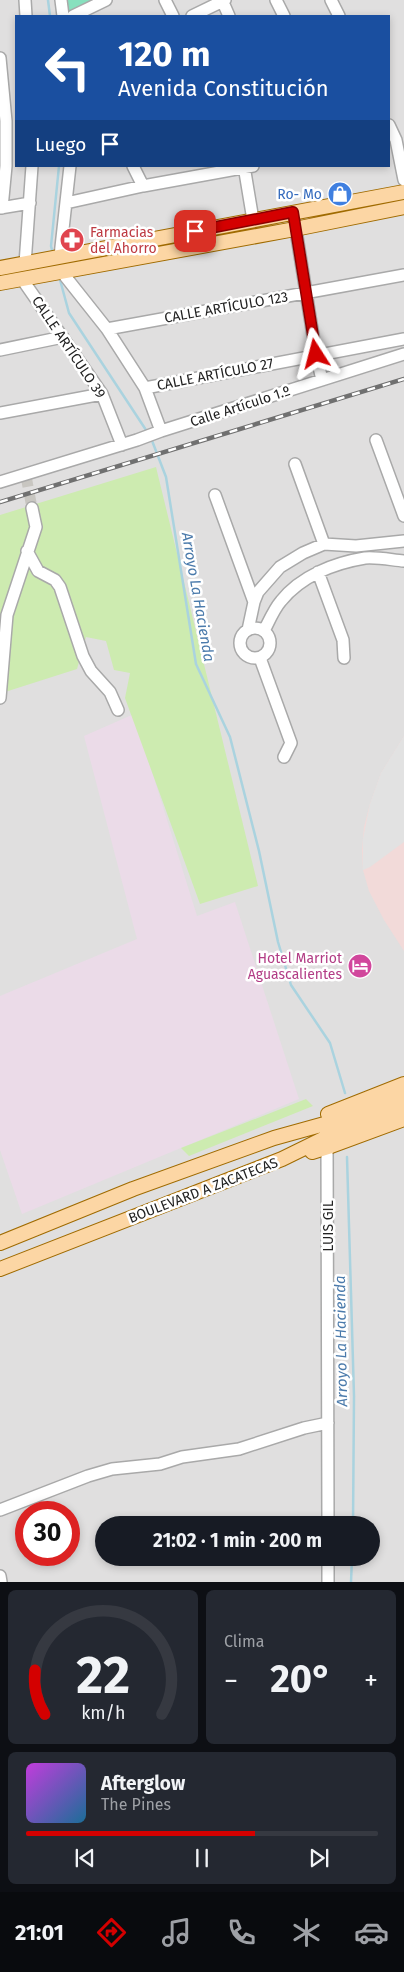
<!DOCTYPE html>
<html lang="es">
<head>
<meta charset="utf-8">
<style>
  :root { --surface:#171b24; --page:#242831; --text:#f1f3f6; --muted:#9ea1a6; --line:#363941; --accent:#d40000 }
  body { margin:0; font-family:"Fira Sans",sans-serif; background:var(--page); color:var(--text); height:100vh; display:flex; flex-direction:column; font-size:19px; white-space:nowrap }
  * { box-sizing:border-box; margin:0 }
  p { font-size:16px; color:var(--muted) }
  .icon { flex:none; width:28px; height:28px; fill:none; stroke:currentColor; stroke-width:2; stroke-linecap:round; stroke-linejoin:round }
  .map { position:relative; height:1582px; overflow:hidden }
  .side { display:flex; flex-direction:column; gap:8px; padding:8px; background:#0d0f14; flex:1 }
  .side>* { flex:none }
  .top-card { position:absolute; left:15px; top:15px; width:375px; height:152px; border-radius:0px; box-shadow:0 2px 8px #0003; background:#1a4fa0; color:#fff; overflow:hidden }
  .speed { position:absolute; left:15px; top:1501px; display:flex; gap:10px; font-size:25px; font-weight:700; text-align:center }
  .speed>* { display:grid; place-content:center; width:65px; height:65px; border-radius:50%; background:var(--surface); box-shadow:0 2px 8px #0003; line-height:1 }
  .speed .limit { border:8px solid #d22; background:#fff; color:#111 }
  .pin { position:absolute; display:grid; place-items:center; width:42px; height:42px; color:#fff; margin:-21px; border-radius:10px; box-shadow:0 2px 8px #0006 }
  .me { position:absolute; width:55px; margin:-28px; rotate:351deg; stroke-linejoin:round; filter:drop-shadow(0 0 4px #0008) }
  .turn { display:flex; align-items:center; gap:18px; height:105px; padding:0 20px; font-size:22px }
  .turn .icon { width:65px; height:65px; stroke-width:2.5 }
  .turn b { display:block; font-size:35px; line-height:42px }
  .then { display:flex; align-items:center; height:48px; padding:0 20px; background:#0003; gap:10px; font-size:19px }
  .big { font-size:38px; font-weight:700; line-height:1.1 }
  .side .widget { flex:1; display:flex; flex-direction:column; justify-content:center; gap:8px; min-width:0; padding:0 18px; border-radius:8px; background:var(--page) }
  .side .dial { align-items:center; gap:0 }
  .dial svg { height:130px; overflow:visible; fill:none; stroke:var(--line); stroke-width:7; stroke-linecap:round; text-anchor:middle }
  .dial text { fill:var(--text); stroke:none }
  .song { display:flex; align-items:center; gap:15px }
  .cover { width:60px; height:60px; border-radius:8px; background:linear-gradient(135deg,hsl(290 70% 55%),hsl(200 70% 35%)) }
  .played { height:5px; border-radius:2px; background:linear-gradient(90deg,var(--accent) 65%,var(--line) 65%) }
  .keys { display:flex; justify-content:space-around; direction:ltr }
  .heat { display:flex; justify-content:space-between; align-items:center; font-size:28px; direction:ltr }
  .side .tiles { flex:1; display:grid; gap:8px; grid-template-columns:1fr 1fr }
  .widget:last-child { grid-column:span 2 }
  .trip { position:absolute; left:95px; top:1516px; width:285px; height:50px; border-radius:25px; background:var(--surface); box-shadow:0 2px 8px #0003; font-weight:700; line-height:50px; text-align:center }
  .tab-bar { display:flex; height:80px; justify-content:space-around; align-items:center; background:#090b0e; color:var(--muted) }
  .tab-bar .icon { width:35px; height:35px }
  .tab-bar .on { color:var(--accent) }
  .tab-bar b { font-size:22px; color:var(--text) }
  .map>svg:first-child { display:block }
  .residential { fill:#e0dfdf; fill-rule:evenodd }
  .commercial { fill:#f2dad9 }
  .industrial { fill:#ebdbe8 }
  .grass { fill:#cdebb0 }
  .pitch { fill:#88e0be }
  .parking { fill:#e2e2e2 }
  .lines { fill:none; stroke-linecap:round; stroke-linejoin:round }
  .stream { stroke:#aad3df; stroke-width:2.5 }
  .minor-tunnel { stroke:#c8c6c1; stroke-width:11; stroke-dasharray:11 5.5; stroke-linecap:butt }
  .minor-casing { stroke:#a9a9a9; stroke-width:14 }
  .major-casing { stroke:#a06b00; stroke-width:16 }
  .minor { stroke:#fff; stroke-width:11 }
  .major { stroke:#fcd6a4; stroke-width:14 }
  .rail-casing { stroke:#707070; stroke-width:4.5 }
  .rail { stroke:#fff; stroke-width:2.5; stroke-dasharray:8; stroke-linecap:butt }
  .route-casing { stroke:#8a0000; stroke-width:12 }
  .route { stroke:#d40000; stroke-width:9 }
  .labels { text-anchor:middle; stroke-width:5; stroke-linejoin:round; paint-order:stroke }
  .shop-label { font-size:14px; fill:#366cbe; stroke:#fff; text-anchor:end }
  .health-label { font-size:14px; fill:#be3a42; stroke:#fff; text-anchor:start }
  .street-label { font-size:14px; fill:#222; stroke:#fff }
  .hotel-label { font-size:14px; fill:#b23c85; stroke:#fff; text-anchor:end }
  .water-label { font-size:15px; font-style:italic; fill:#4a7aab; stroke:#fff }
</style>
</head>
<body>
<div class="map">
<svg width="404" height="1582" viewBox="0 0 404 1582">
  <rect width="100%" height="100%" fill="#f2efe9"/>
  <path class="residential" d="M0,0H404V1582H0ZM16,16H389V166H16ZM26,1512H69V1555H26ZM104,1525H371V1558H104Z"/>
  <path class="commercial" d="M404,736V951L384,920L369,891L363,870L362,850L364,827L370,804L381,773Z"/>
  <path class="industrial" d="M134,714L197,916L235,902L299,1099L22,1214L0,1150V996L137,939L84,736Z"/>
  <path class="grass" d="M156,467L258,886L200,904L125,698L130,673L114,670L106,641L86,637L77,669L5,692L0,703V515Z
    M306,1099L313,1106L189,1156L181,1148Z"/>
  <path class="pitch" d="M62,0H105L63,16Z"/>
  <path class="parking" d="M404,736V842L370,867L363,870V839L370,804L381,773Z"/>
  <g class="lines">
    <path class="stream" d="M48,0L50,16
      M53,254L51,246L59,166
      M59,276L69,313L148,433
      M151,438L166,477L196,664L230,737L259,851L278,942L291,985L330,1043L345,1093
      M347,1157L354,1396L353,1525
      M351,1582L352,1558"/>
    <path class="minor-tunnel" d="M26,476L32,508"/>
    <defs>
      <path id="minor" d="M25,0L26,16
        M61,0L63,16
        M165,0L173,16
        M222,0L229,16
        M276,0L284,16
        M331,0L339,16
        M73,16L106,0
        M192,16L225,0
        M0,58L6,121V166L2,208
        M389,125L396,140L404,180
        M133,166L143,186
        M244,166L253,220
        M66,203L143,186L253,166
        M0,208L30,203
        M293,212L316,354L322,380
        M60,256L70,166
        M25,264L32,166
        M61,271L107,329L145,388L161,431
        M22,279L102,394L122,445
        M107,329L404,275
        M0,350L63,337
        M145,388L404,339
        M0,413L102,394
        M376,440L404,516
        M295,464L324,544
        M0,482L137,440L161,431L404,354
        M215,495L254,602
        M27,551L38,571L55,580L60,587L83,656L91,671L110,692L118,710
        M318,572L343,640L344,658
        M240 643a15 15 0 1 1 30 0a15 15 0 1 1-30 0Z
        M248,630L254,602L258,592L280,567L303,553L324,544L356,546L404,541
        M264,631C269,621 274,609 281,601C301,576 334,563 365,558C378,557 392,560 404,561
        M260,658L291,743L284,757
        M0,698L7,615L36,527L32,508
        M327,1139L328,1525
        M0,1510L88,1476L112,1469L160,1464L182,1457L239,1449L304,1428L328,1423
        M328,1558V1582
        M0,1576L1,1582"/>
      <path id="major" d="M0,268L404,192
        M0,283L295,229L404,207
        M328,1114L404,1084
        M312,1152L331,1146L404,1119
        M0,1243L133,1189L274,1138L328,1123L404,1097
        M0,1269L282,1159L333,1134L404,1107"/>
    </defs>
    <use href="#minor" class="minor-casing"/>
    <use href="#major" class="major-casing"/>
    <use href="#minor" class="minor"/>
    <use href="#major" class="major"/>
    <defs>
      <path id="rail" d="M0,502L404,379"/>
    </defs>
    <use href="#rail" class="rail-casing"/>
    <use href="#rail" class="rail"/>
  </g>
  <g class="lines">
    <defs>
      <path id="route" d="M195,231L293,212L316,354"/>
    </defs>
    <use href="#route" class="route-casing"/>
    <use href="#route" class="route"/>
  </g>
  <defs>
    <symbol id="shop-disc" viewBox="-11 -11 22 22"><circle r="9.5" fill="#3f7fe0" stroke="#fff"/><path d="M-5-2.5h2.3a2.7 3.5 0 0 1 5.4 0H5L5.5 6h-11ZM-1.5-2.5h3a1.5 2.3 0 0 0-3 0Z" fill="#fff"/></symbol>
    <symbol id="pharmacy-disc" viewBox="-11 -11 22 22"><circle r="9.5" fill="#e0444e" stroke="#fff"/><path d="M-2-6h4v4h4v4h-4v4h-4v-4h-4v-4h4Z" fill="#fff"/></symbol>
    <symbol id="hotel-disc" viewBox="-11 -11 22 22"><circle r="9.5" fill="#d1479c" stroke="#fff"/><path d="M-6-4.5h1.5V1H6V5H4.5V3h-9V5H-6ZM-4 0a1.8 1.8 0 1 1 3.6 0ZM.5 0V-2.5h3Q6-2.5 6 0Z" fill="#fff"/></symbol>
  </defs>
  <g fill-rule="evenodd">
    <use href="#shop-disc" x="326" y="180" width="28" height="28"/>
    <use href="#pharmacy-disc" x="58" y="226" width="28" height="28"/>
    <use href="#hotel-disc" x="346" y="952" width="28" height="28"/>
  </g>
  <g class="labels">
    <g class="shop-label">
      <text x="322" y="199">Ro- Mo</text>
    </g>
    <g class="health-label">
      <text x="90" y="237">Farmacias<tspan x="90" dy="16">del Ahorro</tspan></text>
    </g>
    <g class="street-label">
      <text transform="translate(226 307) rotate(-10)" y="5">CALLE ARTÍCULO 123</text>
      <text transform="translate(69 347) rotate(56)" y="5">CALLE ARTÍCULO 39</text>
      <text transform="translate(215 374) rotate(-11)" y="5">CALLE ARTÍCULO 27</text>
      <text transform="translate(240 406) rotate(-18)" y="5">Calle Artículo 1.º</text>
      <text transform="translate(203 1190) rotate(-21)" y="5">BOULEVARD A ZACATECAS</text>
      <text transform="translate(328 1226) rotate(-90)" y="5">LUIS GIL</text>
    </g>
    <g class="hotel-label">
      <text x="342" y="963">Hotel Marriot<tspan x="342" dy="16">Aguascalientes</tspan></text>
    </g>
    <g class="water-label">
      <text transform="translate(198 597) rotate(80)" y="5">Arroyo La Hacienda</text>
      <text transform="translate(341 1341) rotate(-91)" y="5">Arroyo La Hacienda</text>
    </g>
  </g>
</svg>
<div class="speed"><div class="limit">30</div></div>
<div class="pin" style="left:195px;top:231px;background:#d93025"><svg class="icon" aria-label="arrive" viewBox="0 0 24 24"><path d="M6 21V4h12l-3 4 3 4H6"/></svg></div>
<svg class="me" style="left:316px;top:354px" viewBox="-20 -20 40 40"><path d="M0-17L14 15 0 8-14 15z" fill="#d40000" stroke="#fff" stroke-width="4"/></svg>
<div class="trip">21:02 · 1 min · 200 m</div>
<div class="top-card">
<div class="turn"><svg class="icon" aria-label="left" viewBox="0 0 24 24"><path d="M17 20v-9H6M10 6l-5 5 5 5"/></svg><div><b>120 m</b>Avenida Constitución</div></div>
<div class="then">Luego<svg class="icon" aria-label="arrive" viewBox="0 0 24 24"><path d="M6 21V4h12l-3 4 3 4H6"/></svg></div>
</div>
</div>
<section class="side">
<div class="tiles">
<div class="widget dial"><svg viewBox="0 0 100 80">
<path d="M14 69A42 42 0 1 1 86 69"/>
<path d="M14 69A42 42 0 0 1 8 42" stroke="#d40000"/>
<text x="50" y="56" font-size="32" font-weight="700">22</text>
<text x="50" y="72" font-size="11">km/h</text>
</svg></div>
<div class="widget"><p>Clima</p>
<div class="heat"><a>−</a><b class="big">20°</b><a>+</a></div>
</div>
<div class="widget">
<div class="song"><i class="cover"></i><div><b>Afterglow</b><p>The Pines</p></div></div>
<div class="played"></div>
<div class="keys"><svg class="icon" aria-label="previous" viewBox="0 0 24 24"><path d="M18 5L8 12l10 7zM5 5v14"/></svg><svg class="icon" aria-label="pause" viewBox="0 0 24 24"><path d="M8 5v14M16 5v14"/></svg><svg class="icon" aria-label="next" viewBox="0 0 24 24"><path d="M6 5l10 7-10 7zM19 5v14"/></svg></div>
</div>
</div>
</section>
<nav class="tab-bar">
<b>21:01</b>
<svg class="icon on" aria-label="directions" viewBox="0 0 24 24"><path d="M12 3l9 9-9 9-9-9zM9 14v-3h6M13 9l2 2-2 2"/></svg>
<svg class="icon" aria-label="music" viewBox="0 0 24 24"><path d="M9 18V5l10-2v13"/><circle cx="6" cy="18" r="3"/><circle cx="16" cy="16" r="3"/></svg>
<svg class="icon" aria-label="phone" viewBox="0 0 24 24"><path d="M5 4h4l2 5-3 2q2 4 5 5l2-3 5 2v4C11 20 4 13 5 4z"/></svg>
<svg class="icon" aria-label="climate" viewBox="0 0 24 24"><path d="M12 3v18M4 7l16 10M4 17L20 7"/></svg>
<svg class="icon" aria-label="car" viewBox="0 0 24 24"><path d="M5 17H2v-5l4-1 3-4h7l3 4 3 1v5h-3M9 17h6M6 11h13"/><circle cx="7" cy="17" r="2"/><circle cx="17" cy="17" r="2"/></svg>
</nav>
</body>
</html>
